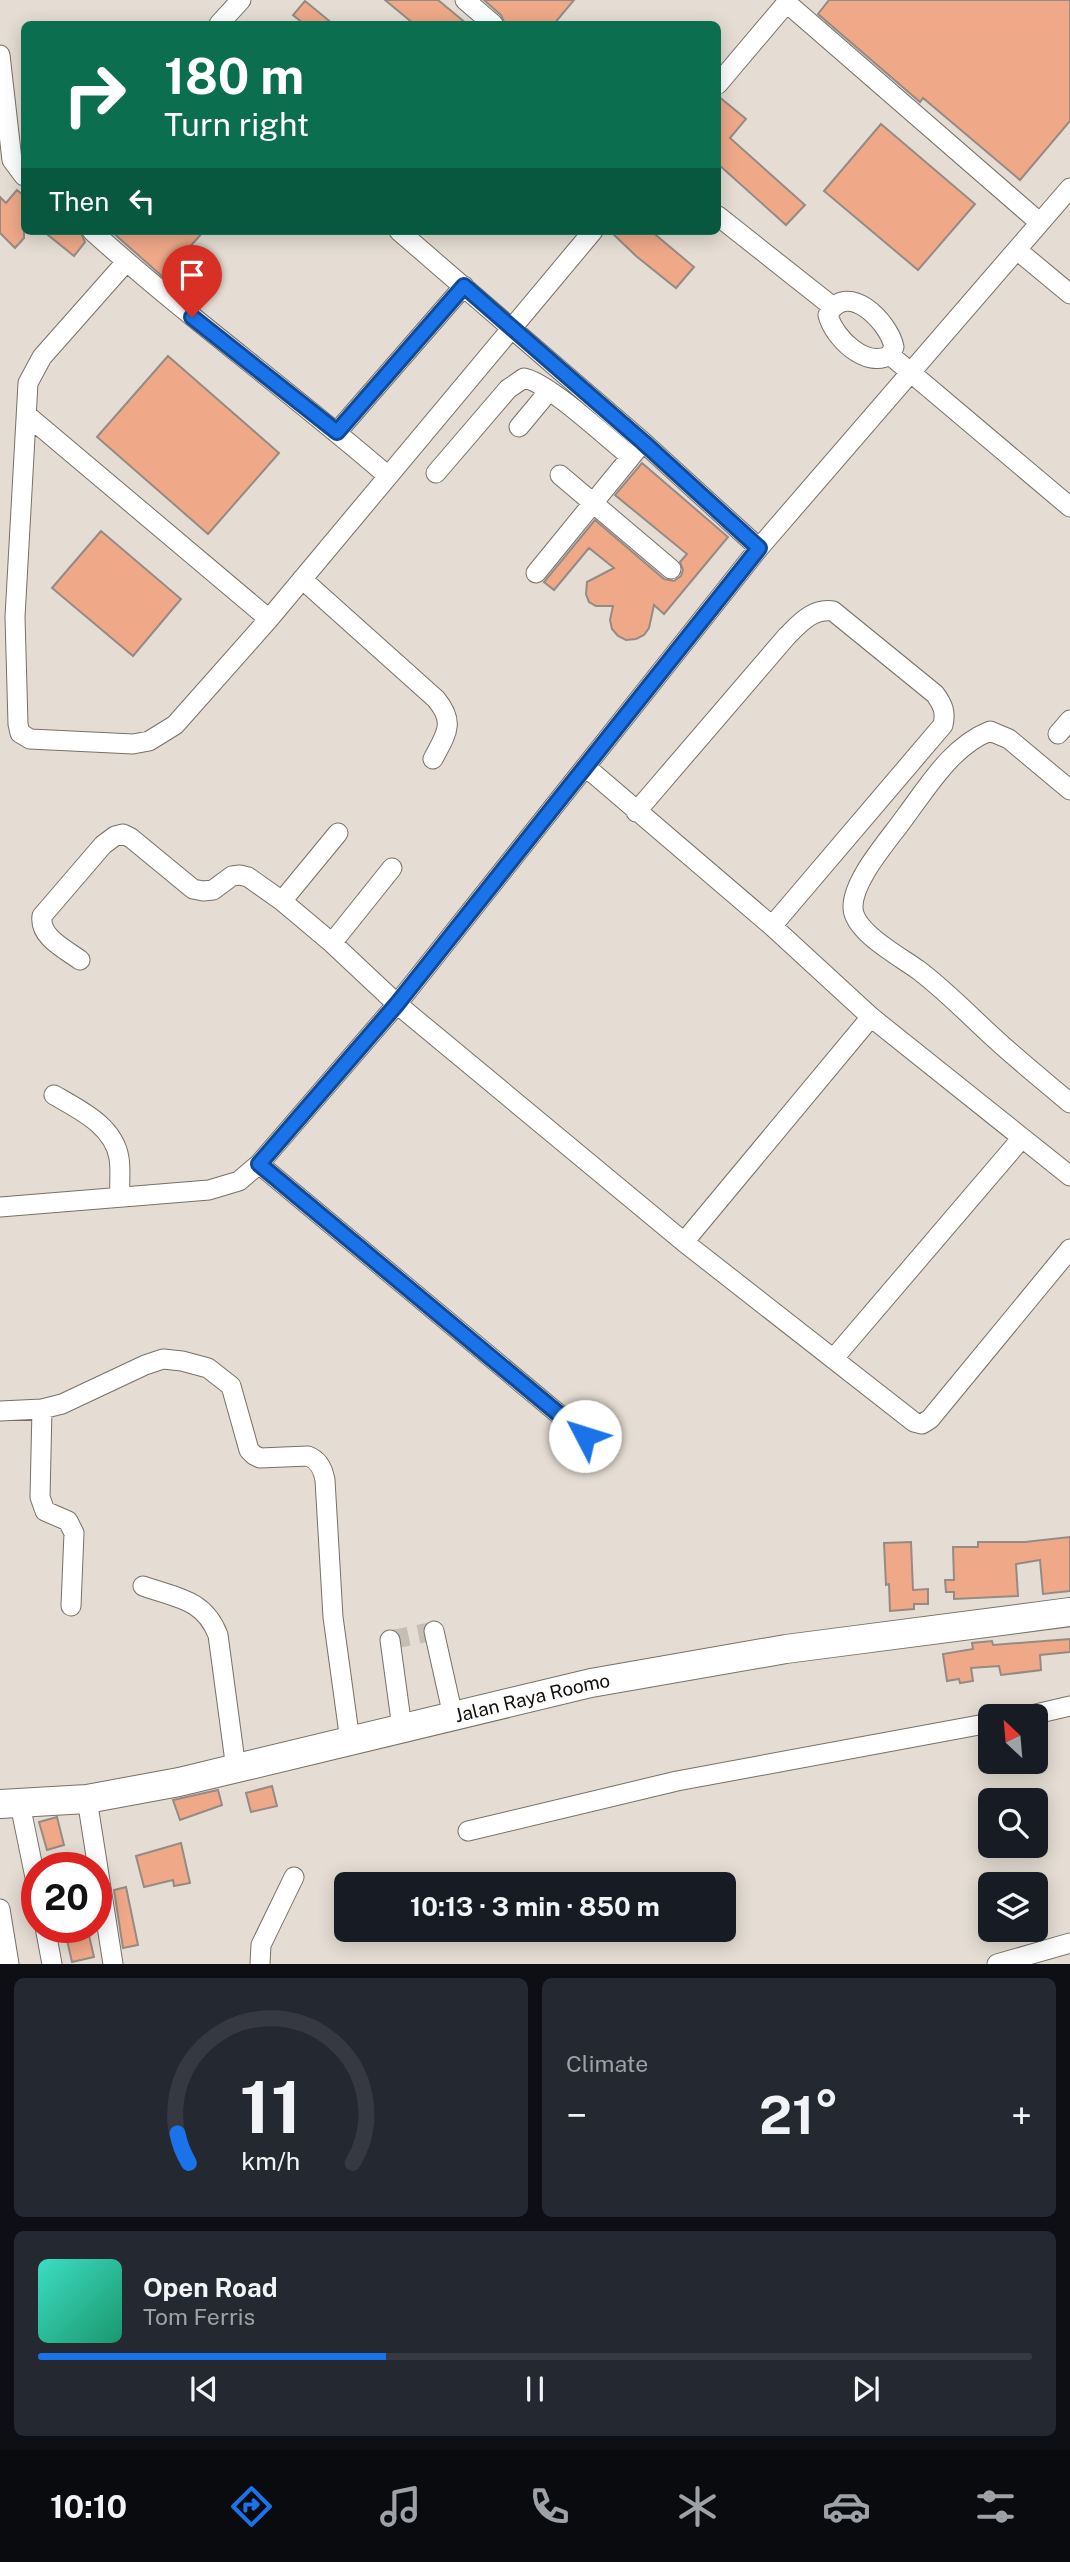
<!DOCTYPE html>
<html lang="en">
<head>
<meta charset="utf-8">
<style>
  :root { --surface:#171b24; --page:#242831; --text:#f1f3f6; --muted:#9ea1a6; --line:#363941; --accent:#1a73e8 }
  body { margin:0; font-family:"Public Sans",sans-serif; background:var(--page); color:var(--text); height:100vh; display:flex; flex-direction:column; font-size:26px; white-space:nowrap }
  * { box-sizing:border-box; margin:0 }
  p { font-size:23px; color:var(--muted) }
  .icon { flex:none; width:38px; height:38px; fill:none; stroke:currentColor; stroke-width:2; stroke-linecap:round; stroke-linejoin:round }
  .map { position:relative; height:1964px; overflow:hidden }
  .panel { display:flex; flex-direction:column; gap:14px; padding:14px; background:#0d0f14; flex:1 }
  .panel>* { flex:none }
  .top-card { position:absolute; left:21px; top:21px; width:700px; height:214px; border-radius:10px; box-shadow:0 4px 18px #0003; background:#0b6e4f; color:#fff; overflow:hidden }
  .needle { width:46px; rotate:334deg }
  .tools { position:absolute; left:978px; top:1704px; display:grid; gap:14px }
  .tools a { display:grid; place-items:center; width:70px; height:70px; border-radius:10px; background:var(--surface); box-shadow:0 4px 18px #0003; font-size:35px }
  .speed { position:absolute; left:21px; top:1852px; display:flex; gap:14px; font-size:35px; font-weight:700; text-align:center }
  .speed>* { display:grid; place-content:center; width:91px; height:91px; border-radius:50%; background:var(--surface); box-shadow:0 4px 18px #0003; line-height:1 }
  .speed .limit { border:10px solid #d22; background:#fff; color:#111 }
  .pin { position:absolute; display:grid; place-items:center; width:60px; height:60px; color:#fff; margin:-72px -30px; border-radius:50% 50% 50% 0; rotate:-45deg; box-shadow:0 0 7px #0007 }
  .pin .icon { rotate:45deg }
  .me { position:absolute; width:77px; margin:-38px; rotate:310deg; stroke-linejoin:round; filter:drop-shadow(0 0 5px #0008) }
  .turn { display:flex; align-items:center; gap:24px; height:147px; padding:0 28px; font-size:32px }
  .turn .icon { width:91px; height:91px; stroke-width:2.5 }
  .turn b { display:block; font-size:49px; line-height:60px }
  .then { display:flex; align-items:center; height:66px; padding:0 28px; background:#0003; gap:14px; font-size:26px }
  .big { font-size:52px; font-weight:700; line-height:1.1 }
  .panel .card { flex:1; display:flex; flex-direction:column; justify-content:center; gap:10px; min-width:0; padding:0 24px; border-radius:10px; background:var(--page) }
  .panel .dial { align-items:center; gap:0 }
  .dial svg { height:182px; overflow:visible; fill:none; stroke:var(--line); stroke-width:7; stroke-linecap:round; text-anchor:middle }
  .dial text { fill:var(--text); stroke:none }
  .song { display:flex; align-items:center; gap:21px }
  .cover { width:84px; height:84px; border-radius:10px; background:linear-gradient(135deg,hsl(170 70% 55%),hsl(160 70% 35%)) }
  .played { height:7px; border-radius:4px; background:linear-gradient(90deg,var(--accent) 35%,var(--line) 35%) }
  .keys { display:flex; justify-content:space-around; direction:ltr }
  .heat { display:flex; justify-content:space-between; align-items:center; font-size:38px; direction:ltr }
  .panel .tiles { flex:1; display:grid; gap:14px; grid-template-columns:1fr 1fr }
  .card:last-child { grid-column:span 2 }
  .trip { position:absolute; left:334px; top:1872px; width:402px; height:70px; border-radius:10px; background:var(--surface); box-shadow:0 4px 18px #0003; font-weight:700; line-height:70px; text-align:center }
  .tabs { display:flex; height:112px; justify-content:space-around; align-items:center; background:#090b0e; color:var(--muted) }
  .tabs .icon { width:49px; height:49px }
  .tabs .active { color:var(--accent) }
  .tabs b { font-size:32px; color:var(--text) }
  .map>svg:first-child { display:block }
  .building { fill:#efa989; stroke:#968a85; stroke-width:2 }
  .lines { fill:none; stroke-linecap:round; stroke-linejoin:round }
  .minor-tunnel { stroke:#c5beb5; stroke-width:19; stroke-dasharray:19 10; stroke-linecap:butt }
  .minor-casing { stroke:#777067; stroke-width:21 }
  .highway-casing { stroke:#777067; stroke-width:30 }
  .minor { stroke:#fff; stroke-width:19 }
  .highway { stroke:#fff; stroke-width:28 }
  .route-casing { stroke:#114b97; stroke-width:18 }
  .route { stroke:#1a73e8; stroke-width:12 }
  .labels { text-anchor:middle; stroke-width:7; stroke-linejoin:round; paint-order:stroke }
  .street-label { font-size:19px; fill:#120f0c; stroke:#e5ddd3 }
</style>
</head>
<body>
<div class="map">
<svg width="1070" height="1964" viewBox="0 0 1070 1964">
  <rect width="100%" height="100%" fill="#e5ddd3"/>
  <path class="building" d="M385,0H438L467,24H414Z
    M484,0H574L554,24H505L501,15Z
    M829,0H1070V121L1020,180L923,98L920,102L818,14Z
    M305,1L333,24H304L293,15Z
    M718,96L746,119L730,138L805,205L786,225L718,164Z
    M881,124L975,204L918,270L824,191Z
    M17,190L24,196V238L15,248L0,233V197L6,203Z
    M43,231H80L85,242L74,256Z
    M111,231H204L163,277Z
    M610,231H651L694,267L676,288L636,256Z
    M168,356L279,453L208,534L97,437Z
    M642,463L728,537L664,614L654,605L649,628L644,635L636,639L626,640L618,636L612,629L610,620L613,606H596L589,602L586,594L587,582L614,568L589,548L554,590L544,582L595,520L664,579L674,581L681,576L683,570L680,562L687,554L615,495Z
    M101,531L181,599L133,656L52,588Z
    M1070,1537V1591L1043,1594L1040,1560L1016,1564L1018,1596L954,1599V1592H946L945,1580H954L953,1547H978V1542H1025Z
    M911,1542L913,1590L928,1589V1604H914V1609L890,1611L889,1584L886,1585L884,1543Z
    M1070,1639V1652L1040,1655L1041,1670L1001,1675L999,1666L971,1668L973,1681L960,1683L959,1679L947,1681L943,1654L973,1649L972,1643L992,1641L993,1645Z
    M272,1786L277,1806L251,1812L246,1793Z
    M218,1790L222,1805L180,1820L173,1800Z
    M57,1817L64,1845L47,1850L39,1822Z
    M181,1843L190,1883L174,1886L173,1880L144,1887L136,1856Z
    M126,1887L138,1945L123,1948L114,1890Z
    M64,1927H87L94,1957L72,1962Z"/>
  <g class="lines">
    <path class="minor-tunnel" d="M390,1640L434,1631"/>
    <defs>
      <path id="minor" d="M465,0L493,24
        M787,3L1039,222
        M219,24L241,0
        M0,55L12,160L24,176
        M718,84L789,0
        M718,216L833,307
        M92,231C187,317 291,392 388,476
        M399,231L643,442L759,548
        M1017,250L1070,294
        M126,262L42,357L28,383L15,617L18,724L20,733L30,739L133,744L149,741L175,725L269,619L593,231
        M890,355L894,347C889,322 847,279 828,315C834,338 866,369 890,355L1070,507
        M28,416L269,619
        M519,427L549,391
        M337,432L464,286
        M436,473L508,389L524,378C549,383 607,438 630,456
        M560,475L671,569
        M536,573L638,448
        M302,579L436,699C456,723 446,734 433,759
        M1058,734L1070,720
        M586,767L772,926L871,1017L1070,1176
        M1070,790L1009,739L990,731C952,746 929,785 905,817C889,840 852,880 853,908C854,932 899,956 917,969C944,989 968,1014 993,1037C1018,1060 1044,1081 1070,1103
        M636,812L787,636C800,623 813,608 833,611L935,694C943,705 946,712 943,725L772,926
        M282,901L338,833
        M332,943L392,868
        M80,960C65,949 39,937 42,916L103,845L115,836L123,834L131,838L193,889L203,891L213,890L232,876L240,875L248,877L282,901L332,943L397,1004L684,1242L914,1422L922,1424L930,1419L1070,1249
        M54,1095C80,1110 114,1126 119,1158C121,1170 119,1184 120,1197
        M259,1164L585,1436
        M0,1207L209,1190L239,1181L259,1164L397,1004L759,548L1070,188
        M684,1242L871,1017
        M834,1358L1021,1139
        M42,1409L40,1497L45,1511L68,1521L74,1533L71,1606
        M0,1411L42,1409L62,1404L145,1365L163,1359L182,1361L208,1368L231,1386L249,1450L254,1455L260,1458L308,1456C319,1460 323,1469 325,1480L333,1617L350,1741
        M143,1586C177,1598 204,1599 218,1635L236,1769
        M434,1631L453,1716
        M390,1640L402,1728
        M1023,1717L1070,1706
        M87,1799L113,1964
        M20,1804L37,1887
        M468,1831L677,1781L990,1723
        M0,1909L9,1964
        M45,1927L52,1964
        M260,1964L261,1945L294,1877
        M997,1964L1070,1943"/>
      <g id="highway">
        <path id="s1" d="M0,1804L87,1799L179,1782L591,1683L786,1649L1070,1612"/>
      </g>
    </defs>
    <use href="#minor" class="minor-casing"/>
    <use href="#highway" class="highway-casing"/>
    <use href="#minor" class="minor"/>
    <use href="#highway" class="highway"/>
  </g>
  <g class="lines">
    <defs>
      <path id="route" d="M192,317L337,432L464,286L643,442L759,548L397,1004L259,1164L585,1436"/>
    </defs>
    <use href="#route" class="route-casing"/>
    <use href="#route" class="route"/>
  </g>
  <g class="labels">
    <g class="street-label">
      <text dy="7" stroke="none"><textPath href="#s1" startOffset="544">Jalan Raya Roomo</textPath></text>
    </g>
  </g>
</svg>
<div class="tools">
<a><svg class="needle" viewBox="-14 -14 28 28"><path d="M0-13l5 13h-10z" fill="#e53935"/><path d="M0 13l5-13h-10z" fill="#9ea1a6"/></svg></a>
<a><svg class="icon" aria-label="search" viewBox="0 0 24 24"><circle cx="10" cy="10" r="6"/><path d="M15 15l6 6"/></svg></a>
<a><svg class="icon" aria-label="layers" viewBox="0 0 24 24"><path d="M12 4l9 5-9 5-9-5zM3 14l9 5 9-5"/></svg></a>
</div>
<div class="speed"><div class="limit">20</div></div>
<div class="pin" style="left:192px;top:317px;background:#d93025"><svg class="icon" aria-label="arrive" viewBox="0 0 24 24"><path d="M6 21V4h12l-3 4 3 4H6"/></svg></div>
<svg class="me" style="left:585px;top:1436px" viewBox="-20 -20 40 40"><circle r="19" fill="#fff"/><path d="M0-13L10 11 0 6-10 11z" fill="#1a73e8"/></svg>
<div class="trip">10:13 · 3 min · 850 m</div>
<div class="top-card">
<div class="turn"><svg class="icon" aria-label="right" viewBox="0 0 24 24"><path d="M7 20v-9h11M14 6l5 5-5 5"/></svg><div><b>180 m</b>Turn right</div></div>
<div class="then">Then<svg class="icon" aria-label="left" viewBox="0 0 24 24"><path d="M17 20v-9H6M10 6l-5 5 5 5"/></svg></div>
</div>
</div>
<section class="panel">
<div class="tiles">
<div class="card dial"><svg viewBox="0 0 100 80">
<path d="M14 69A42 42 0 1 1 86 69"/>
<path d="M14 69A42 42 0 0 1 9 56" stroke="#1a73e8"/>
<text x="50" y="56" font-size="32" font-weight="700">11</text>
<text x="50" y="72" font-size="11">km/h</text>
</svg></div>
<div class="card"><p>Climate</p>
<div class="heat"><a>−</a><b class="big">21°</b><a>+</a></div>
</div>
<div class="card">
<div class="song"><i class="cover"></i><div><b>Open Road</b><p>Tom Ferris</p></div></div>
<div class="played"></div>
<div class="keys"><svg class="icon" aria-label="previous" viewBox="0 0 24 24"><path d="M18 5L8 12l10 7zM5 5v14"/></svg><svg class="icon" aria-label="pause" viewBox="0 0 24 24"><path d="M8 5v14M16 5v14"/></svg><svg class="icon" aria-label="next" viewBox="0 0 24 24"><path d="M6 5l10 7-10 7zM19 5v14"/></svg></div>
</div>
</div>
</section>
<nav class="tabs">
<b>10:10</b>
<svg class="icon active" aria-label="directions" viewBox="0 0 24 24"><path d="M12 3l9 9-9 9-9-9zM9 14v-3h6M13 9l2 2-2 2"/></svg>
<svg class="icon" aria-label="music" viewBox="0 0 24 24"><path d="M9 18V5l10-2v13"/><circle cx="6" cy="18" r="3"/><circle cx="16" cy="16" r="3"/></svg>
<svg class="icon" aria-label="phone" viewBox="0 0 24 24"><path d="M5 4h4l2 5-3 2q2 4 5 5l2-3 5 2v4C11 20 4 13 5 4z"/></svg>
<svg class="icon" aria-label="climate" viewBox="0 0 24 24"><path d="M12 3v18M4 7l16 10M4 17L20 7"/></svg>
<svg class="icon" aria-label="car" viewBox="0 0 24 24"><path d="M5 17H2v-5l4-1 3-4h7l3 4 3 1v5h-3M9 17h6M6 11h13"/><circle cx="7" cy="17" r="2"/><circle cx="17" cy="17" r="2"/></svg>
<svg class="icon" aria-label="filters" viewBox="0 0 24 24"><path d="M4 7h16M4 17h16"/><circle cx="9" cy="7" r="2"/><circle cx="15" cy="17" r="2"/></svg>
</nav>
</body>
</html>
